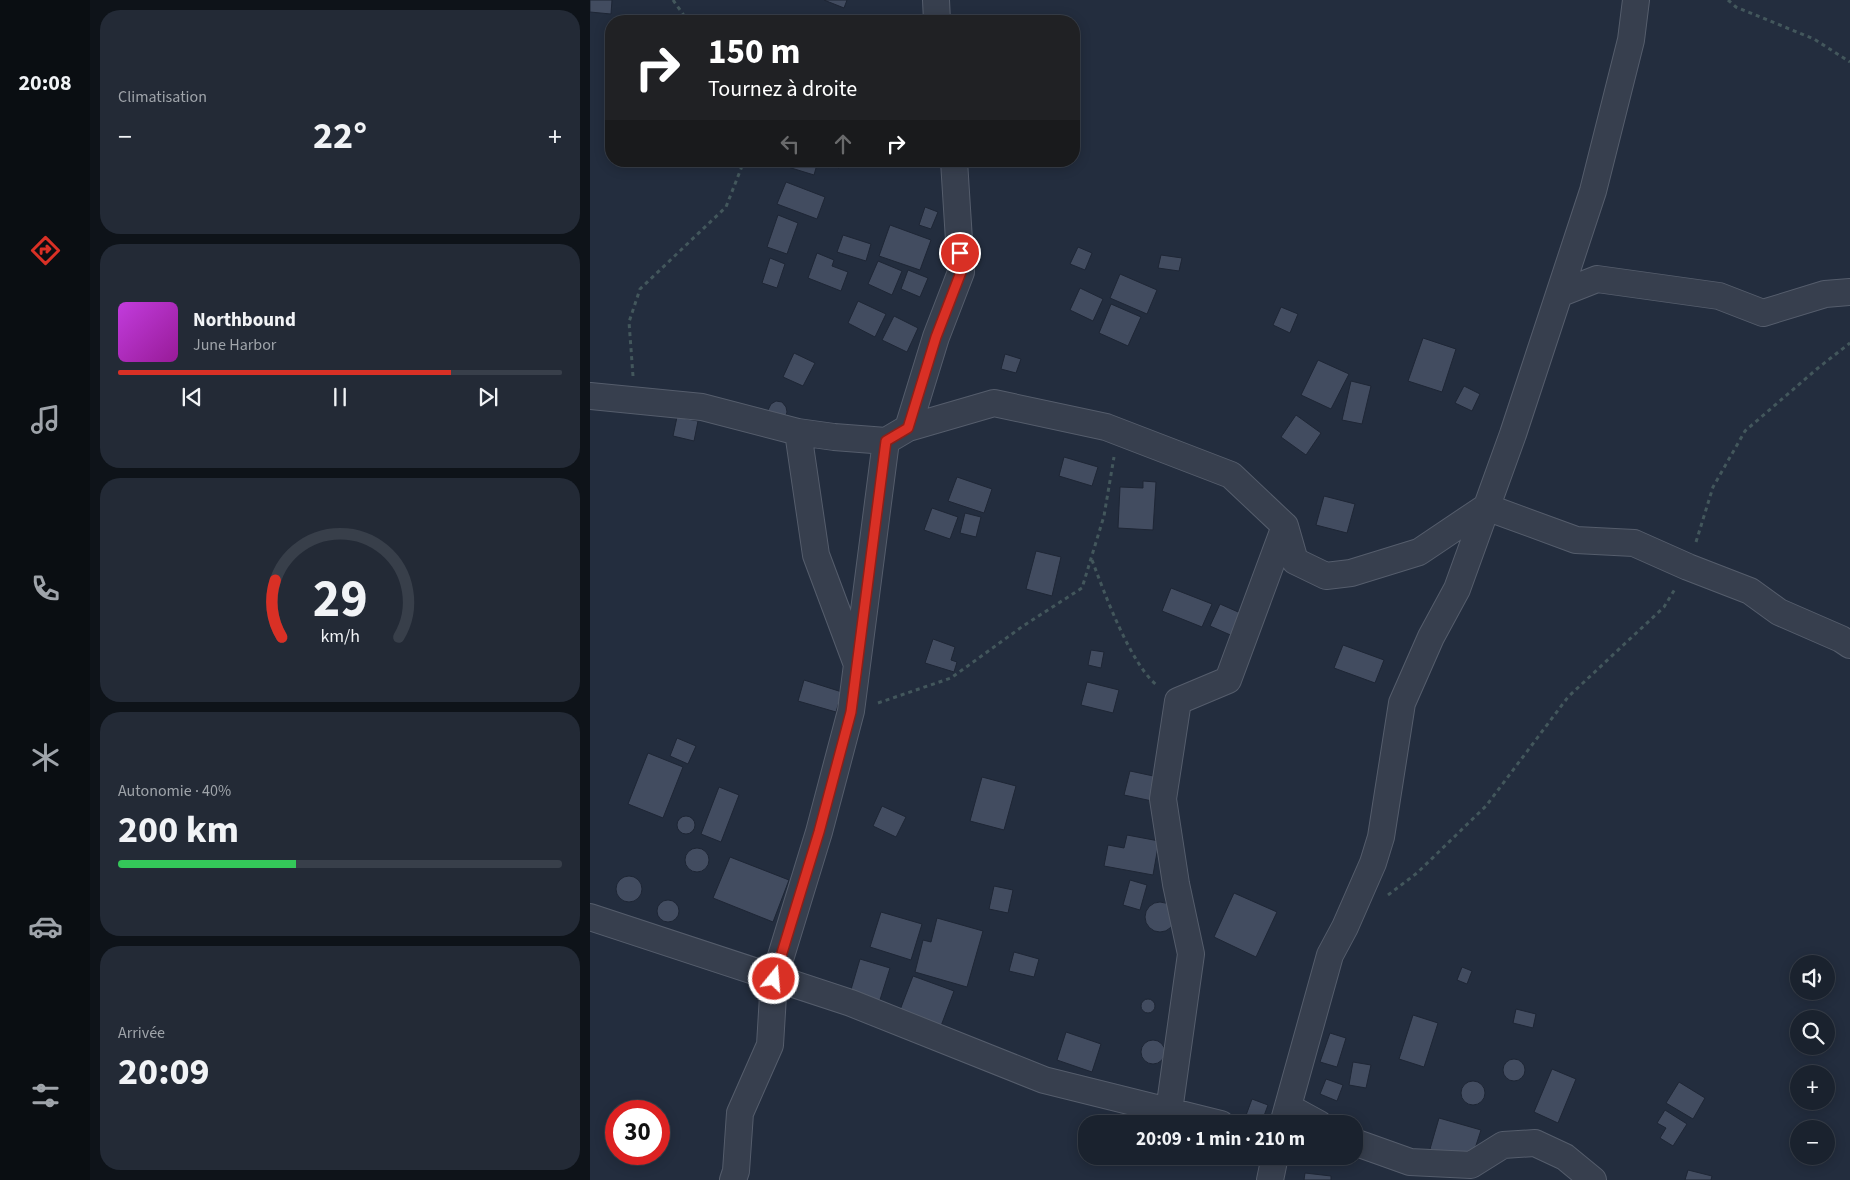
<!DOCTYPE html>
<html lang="fr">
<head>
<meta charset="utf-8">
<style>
  :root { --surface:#1a222e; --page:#232a36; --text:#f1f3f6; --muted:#9fa4aa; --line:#383f4a; --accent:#d93025 }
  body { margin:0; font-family:"Source Sans 3",sans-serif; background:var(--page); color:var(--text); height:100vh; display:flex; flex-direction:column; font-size:19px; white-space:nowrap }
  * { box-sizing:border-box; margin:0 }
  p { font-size:16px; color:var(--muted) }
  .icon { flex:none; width:28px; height:28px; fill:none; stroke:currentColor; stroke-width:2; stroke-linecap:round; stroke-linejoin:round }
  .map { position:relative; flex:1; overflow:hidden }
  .panel { display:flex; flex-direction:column; gap:10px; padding:10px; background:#0e1319; width:500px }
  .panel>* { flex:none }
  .hud { position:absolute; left:15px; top:15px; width:475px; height:152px; border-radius:20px; box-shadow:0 2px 12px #0003,0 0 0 1px var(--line); background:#202124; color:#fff; overflow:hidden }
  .buttons { position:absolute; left:1200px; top:955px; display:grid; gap:10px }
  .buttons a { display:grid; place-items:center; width:45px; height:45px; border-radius:50%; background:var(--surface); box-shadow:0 2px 12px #0003,0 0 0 1px var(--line); font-size:25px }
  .speed { position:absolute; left:15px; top:1100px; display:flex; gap:10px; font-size:25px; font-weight:700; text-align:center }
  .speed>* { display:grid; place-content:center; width:65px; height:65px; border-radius:50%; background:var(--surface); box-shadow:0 2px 12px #0003,0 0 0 1px var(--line); line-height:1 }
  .speed .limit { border:8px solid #d22; background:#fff; color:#111 }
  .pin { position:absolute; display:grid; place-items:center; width:42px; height:42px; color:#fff; margin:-21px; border:2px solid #fff; border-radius:50%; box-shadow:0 1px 5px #0007 }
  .me { position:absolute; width:55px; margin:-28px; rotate:17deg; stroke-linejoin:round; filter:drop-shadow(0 0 4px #0008) }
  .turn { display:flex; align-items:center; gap:18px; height:105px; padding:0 20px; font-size:22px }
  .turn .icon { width:65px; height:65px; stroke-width:2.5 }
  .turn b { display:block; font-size:35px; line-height:42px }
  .lanes { display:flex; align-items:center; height:48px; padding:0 20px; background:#0003; justify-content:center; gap:25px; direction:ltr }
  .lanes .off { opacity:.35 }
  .big { font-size:38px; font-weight:700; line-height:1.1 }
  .panel .card { flex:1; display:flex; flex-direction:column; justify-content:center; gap:8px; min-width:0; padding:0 18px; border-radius:20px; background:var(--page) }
  .panel .dial { align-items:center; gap:0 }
  .dial svg { height:130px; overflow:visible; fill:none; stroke:var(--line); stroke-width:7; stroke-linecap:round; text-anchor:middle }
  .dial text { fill:var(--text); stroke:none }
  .song { display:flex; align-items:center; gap:15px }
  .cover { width:60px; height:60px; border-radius:8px; background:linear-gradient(135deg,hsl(290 70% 55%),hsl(300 70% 35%)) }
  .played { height:5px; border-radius:2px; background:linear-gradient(90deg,var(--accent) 75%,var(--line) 75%) }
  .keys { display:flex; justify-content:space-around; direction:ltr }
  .heat { display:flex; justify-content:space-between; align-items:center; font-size:28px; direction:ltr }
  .charge { height:8px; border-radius:4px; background:linear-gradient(90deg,#34c759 40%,var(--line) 0) }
  .trip { position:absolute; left:488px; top:1115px; width:285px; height:50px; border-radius:20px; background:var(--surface); box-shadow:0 2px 12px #0003,0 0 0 1px var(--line); font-weight:700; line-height:50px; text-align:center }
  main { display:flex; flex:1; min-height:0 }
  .dock { display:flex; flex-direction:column; width:90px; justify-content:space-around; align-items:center; background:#0a0e12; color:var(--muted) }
  .dock .icon { width:35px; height:35px }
  .dock .current { color:var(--accent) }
  .dock b { font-size:22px; color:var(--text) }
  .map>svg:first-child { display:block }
  .building { fill:#424c60; stroke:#1e2635 }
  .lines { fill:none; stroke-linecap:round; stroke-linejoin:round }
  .street-casing { stroke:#555d6c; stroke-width:28 }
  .path { stroke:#43575c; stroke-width:3; stroke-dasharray:4 4; stroke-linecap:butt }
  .street { stroke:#373f4e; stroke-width:26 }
  .route-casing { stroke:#8d1f18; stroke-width:12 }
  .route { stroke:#d93025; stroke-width:9 }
</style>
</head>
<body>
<main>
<nav class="dock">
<b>20:08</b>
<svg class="icon current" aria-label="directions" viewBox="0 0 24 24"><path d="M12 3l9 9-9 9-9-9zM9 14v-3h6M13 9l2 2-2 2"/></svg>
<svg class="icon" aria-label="music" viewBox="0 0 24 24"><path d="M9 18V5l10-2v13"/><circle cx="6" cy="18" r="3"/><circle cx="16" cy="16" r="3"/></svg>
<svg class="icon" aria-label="phone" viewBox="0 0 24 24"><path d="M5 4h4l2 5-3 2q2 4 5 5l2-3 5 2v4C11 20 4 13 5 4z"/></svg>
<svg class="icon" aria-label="climate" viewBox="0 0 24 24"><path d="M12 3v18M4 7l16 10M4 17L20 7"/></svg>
<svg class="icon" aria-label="car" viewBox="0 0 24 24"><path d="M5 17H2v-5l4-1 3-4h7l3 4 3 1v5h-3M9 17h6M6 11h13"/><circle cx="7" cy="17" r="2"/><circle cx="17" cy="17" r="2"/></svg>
<svg class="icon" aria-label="filters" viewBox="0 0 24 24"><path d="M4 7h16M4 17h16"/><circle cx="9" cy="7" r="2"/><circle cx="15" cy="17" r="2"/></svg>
</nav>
<section class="panel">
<div class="card"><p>Climatisation</p>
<div class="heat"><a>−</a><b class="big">22°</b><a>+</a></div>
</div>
<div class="card">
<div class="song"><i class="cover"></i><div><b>Northbound</b><p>June Harbor</p></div></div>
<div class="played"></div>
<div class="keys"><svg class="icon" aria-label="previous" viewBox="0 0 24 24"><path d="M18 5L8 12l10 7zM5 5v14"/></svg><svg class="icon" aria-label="pause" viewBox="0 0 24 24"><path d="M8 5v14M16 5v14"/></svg><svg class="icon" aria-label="next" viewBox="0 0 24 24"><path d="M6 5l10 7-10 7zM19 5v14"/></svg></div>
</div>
<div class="card dial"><svg viewBox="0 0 100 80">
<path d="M14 69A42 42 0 1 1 86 69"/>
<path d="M14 69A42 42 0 0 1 10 34" stroke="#d93025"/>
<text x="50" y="56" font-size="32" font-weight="700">29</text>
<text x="50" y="72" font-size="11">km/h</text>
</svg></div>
<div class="card"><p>Autonomie · 40%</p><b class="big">200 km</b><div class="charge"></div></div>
<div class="card"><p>Arrivée</p><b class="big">20:09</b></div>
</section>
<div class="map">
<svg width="1260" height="1180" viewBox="0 0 1260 1180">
  <rect width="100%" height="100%" fill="#232d3e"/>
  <path class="building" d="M0,0H22L21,14L0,12Z
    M234,0H257L254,8Z
    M200,161H228L224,175L198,167Z
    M232,161H251L249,168Z
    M196,182L235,197L227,219L187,204Z
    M335,207L348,212L341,229L329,225Z
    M188,215L208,223L197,254L177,247Z
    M300,225L341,240L330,270L289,256Z
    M253,235L281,244L276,261L247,252Z
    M488,247L502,253L495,270L480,264Z
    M227,253L244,260L242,266L258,272L251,291L218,278Z
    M571,255L592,258L589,271L568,268Z
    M180,258L195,264L187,288L172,283Z
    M288,261L312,271L302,295L278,284Z
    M318,270L338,278L330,297L311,289Z
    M530,274L567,290L557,314L520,298Z
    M490,288L513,299L503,321L480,310Z
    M268,301L296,314L285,337L258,323Z
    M521,304L551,317L538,346L509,333Z
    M691,307L708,314L700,333L683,325Z
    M304,316L328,328L317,352L292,340Z
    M833,338L866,349L852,392L818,381Z
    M204,353L225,363L213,386L193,377Z
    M415,354L431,359L426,373L411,369Z
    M728,360L759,374L741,409L711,395Z
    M761,381L781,386L772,424L752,420Z
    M874,386L890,394L882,411L865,403Z
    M186,401L192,402L196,407L197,412L195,418L179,415L178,410L181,404Z
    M706,415L731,433L716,455L691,437Z
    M87,417L108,421L104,441L83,436Z
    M474,457L508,467L502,486L469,476Z
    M367,477L402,489L394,513L358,501Z
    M553,481L566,482L563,530L528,528L530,487L553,488Z
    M734,496L765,504L757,533L726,525Z
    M342,508L368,517L360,539L334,530Z
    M375,513L391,517L386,537L370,533Z
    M446,551L471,557L462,596L436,589Z
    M581,588L622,604L612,627L572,611Z
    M630,604L655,615L645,637L620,626Z
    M343,639L365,647L361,660L367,662L364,672L335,663Z
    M753,645L794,660L785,683L744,668Z
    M501,650L514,652L511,668L498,665Z
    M214,680L252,692L246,712L208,701Z
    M497,682L529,690L523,713L491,705Z
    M87,738L106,746L98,764L80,756Z
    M58,753L93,767L73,818L38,804Z
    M540,771L568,777L562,801L534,795Z
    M392,777L426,786L414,830L380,821Z
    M129,787L149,795L131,842L111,834Z
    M292,806L316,817L306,837L283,826Z
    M87 825a9 9 0 1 1 18 0a9 9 0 1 1-18 0Z
    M537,835L569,841L563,875L514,866L518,845L534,848Z
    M95 860a12 12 0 1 1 24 0a12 12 0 1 1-24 0Z
    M140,857L199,880L183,922L123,898Z
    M26 889a13 13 0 1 1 26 0a13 13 0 1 1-26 0Z
    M540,880L557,885L550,910L533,905Z
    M404,886L423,890L418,913L399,909Z
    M644,893L687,912L666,957L624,937Z
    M67 911a11 11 0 1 1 22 0a11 11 0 1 1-22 0Z
    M555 917a15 15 0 1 1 30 0a15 15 0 1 1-30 0Z
    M291,912L332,924L321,960L280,947Z
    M347,918L393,931L377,987L325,972L333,940L341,942Z
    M424,952L449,959L444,977L419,971Z
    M270,959L300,968L289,1003L260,993Z
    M872,967L882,971L877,984L867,980Z
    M323,976L364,991L351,1026L310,1010Z
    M551 1006a7 7 0 1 1 14 0a7 7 0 1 1-14 0Z
    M926,1009L946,1014L943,1028L923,1023Z
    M823,1015L848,1023L834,1067L809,1059Z
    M476,1032L511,1044L502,1072L467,1060Z
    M740,1033L756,1038L747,1067L730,1062Z
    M551 1052a12 12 0 1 1 24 0a12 12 0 1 1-24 0Z
    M913 1070a11 11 0 1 1 22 0a11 11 0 1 1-22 0Z
    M763,1062L781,1065L776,1088L759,1085Z
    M962,1069L986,1079L968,1123L944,1112Z
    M736,1079L753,1085L747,1101L730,1094Z
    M871 1093a12 12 0 1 1 24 0a12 12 0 1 1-24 0Z
    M1089,1082L1115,1098L1103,1119L1076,1103Z
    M662,1099L678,1105L671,1124L655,1118Z
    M1075,1110L1097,1124L1083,1146L1070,1138L1076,1128L1067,1123Z
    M849,1118L891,1130L881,1161L840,1149Z
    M1098,1170L1122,1176L1121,1180H1095Z
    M715,1173L741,1176V1180H714Z"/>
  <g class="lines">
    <defs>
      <path id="street" d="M346,0L347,21
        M969,294L1007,279L1129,296L1173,313L1235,294L1260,292
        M0,396L112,407L208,432L244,437L296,441L318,428L404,403L516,427L641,475L695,526L705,561L736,576L761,573L829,552L896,507
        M318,428L346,337L371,272L364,161
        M208,432L226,555L266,662
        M896,507L986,540L1044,543L1098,567L1160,591L1189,612L1251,639L1260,645
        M0,917L261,1003L454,1080L631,1124
        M698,1107L729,1124
        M579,1111L601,954L586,884L573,799L588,701L638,680L695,526
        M693,1124L740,955L755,927L783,863L791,837L812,703L841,637L867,589L923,434L1003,191L1041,40L1046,0
        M764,1142L820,1162L881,1165L913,1145L945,1143L975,1157L1003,1180
        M143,1180L146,1171L150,1113L180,1045L184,979L229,832L261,711L296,441
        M680,1180L685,1156"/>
    </defs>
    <use href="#street" class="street-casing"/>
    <path class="path" d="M83,0L98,21
      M1138,0L1146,7L1224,39L1260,62
      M43,376L39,322L50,289L136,207L154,161
      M1106,542L1123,487L1155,431L1228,368L1260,343
      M502,560C514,592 541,666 568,686
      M288,703L361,678L433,626L492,588L514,516L524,457
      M798,895L827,873L896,806L978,697L1074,607L1085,589"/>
    <use href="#street" class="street"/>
  </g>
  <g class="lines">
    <defs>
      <path id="route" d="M184,979L229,832L261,712L296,441L318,428L346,337L371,272L370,253"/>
    </defs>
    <use href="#route" class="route-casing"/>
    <use href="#route" class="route"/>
  </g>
</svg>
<div class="buttons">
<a><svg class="icon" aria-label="sound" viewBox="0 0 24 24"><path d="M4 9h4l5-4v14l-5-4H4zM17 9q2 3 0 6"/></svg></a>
<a><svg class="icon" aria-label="search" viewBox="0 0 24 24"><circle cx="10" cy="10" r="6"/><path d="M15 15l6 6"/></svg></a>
<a>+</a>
<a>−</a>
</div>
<div class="speed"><div class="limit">30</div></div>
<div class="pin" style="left:370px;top:253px;background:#d93025"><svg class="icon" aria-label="arrive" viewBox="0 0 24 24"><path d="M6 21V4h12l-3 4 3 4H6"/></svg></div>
<svg class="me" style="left:184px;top:979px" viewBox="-20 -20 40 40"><circle r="17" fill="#d93025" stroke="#fff" stroke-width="3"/><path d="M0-11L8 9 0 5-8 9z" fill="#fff"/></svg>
<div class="trip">20:09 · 1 min · 210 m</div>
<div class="hud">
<div class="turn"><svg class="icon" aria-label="right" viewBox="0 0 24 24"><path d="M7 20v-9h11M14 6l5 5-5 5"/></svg><div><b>150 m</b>Tournez à droite</div></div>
<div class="lanes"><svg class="icon off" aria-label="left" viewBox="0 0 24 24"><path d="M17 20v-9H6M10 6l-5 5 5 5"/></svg><svg class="icon off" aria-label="ahead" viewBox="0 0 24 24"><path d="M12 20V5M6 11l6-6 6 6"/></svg><svg class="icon" aria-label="right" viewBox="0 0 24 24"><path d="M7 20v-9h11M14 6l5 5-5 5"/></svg></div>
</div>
</div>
</main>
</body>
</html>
